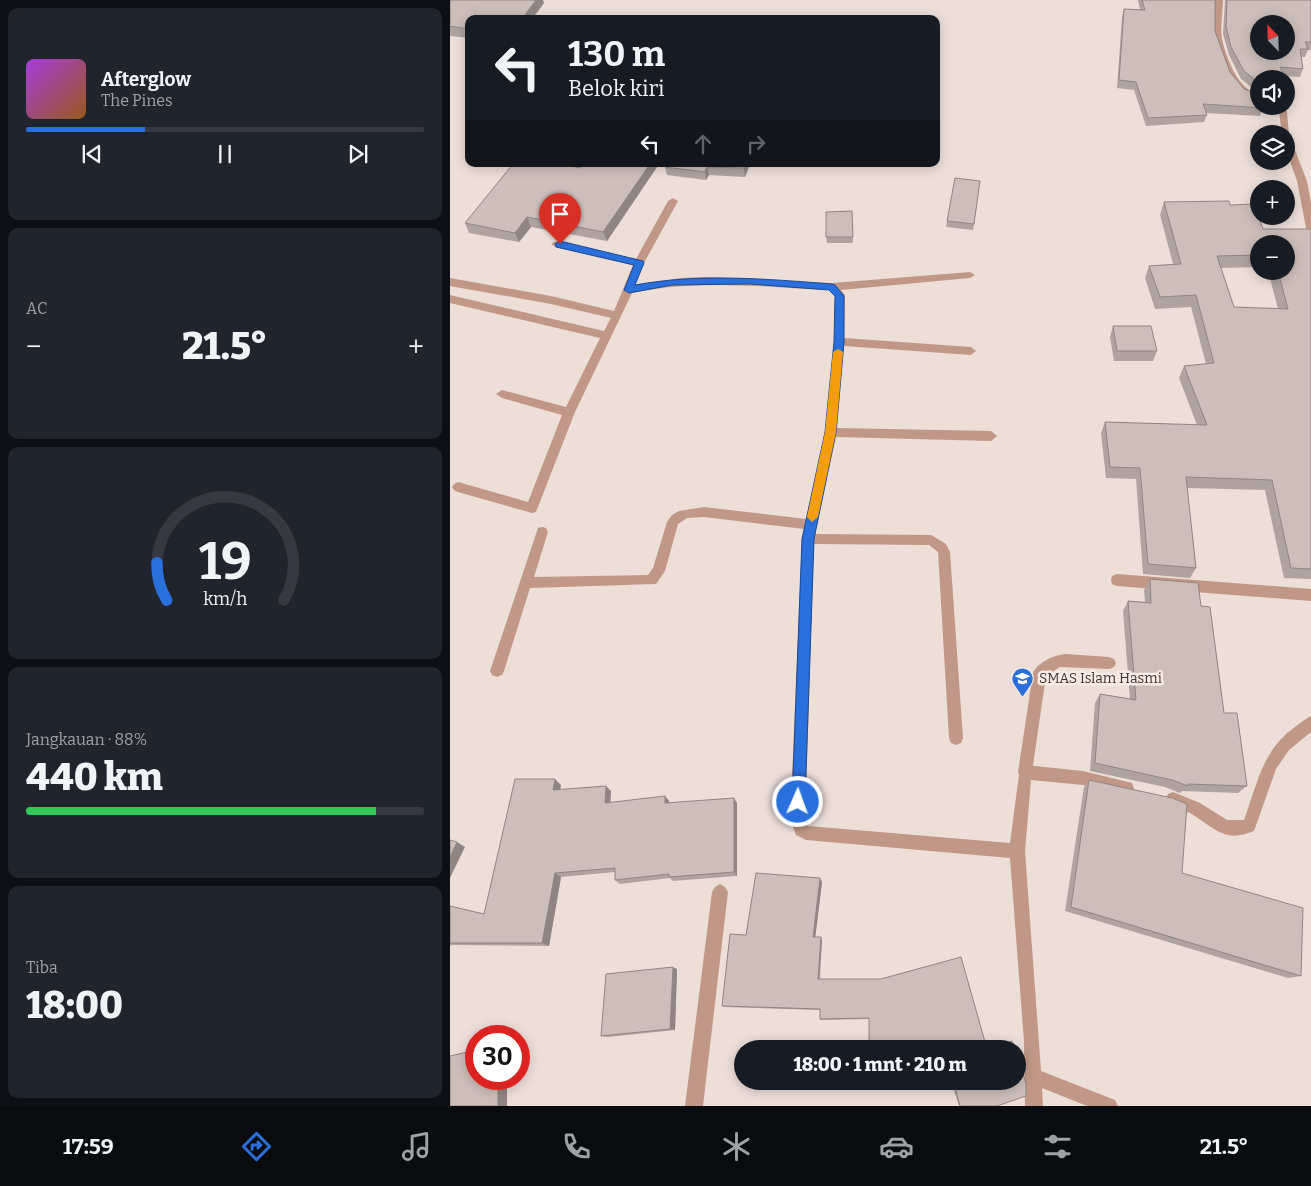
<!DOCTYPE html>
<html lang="id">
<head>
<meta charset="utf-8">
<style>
  :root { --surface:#171b24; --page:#20242c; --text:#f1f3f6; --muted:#9ea1a6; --line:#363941; --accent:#2a70dd }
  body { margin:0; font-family:Bitter,serif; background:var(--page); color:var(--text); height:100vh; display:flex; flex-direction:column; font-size:19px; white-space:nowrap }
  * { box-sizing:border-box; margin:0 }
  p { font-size:16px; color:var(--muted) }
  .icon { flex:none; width:28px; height:28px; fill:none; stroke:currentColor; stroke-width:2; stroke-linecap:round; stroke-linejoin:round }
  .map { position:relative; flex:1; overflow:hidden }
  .details { display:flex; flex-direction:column; gap:8px; padding:8px; background:#0d0f14; width:450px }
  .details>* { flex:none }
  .top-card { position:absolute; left:15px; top:15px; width:475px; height:152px; border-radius:10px; box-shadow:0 2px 12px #0003; background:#171b24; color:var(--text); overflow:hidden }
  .needle { width:32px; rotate:337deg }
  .fabs { position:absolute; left:800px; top:15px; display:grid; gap:10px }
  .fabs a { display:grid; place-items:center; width:45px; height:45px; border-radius:50%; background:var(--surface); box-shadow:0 2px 12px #0003; font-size:25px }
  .speed { position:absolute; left:15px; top:1025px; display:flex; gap:10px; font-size:25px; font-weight:700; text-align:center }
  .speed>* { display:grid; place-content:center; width:65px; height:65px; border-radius:50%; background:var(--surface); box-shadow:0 2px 12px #0003; line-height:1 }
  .speed .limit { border:8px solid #d22; background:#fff; color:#111 }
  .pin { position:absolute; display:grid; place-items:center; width:42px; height:42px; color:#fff; margin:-51px -21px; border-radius:50% 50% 50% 0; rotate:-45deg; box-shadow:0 0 5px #0007 }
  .pin .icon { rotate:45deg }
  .me { position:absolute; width:55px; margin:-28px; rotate:2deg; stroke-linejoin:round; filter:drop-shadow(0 0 4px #0008) }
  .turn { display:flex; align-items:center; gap:18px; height:105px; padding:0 20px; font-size:22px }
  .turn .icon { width:65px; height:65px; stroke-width:2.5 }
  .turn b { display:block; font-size:35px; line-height:42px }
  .lanes { display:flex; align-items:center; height:48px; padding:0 20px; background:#0003; justify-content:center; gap:25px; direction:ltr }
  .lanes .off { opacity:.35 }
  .big { font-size:38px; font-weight:800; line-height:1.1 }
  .details .card { flex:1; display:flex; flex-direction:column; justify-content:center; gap:8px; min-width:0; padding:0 18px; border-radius:10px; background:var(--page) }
  .details .dial { align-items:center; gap:0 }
  .dial svg { height:130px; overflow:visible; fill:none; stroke:var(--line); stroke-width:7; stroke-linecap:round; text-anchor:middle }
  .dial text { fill:var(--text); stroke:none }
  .song { display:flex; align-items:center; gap:15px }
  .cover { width:60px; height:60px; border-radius:8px; background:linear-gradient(135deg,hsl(280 70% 55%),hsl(30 70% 35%)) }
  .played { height:5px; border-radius:2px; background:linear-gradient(90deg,var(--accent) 30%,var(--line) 30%) }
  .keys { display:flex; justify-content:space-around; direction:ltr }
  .heat { display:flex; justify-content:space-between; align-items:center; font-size:28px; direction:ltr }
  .charge { height:8px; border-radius:4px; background:linear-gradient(90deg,#34c759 88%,var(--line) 0) }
  .trip { position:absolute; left:284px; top:1040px; width:292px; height:50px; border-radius:25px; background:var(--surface); box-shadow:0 2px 12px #0003; font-weight:800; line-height:50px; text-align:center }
  .menu { display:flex; height:80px; justify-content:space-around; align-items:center; background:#090b0e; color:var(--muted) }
  .menu .icon { width:35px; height:35px }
  .menu .current { color:var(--accent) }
  .menu b { font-size:22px; color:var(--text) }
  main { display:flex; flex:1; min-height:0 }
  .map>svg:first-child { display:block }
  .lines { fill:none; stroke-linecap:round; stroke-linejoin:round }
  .service { fill:#c19887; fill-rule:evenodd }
  .minor { fill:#c19887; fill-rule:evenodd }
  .wall { fill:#b0a39f; fill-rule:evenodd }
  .shaded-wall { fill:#908582 }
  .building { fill:#cdbeb9; stroke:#908582; fill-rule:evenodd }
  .route { fill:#2a70dd; stroke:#1b4990 }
  .slow { fill:#f59e0b }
  .labels { text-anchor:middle; stroke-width:5; stroke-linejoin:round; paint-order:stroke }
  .poi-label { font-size:14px; fill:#3b3533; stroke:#faebe5; text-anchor:start }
</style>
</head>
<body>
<main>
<section class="details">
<div class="card">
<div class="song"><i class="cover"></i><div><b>Afterglow</b><p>The Pines</p></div></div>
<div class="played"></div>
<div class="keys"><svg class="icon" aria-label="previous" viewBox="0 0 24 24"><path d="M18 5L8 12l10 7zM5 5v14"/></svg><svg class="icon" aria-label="pause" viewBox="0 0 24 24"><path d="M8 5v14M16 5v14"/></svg><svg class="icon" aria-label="next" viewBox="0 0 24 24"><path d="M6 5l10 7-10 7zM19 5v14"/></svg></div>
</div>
<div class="card"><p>AC</p>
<div class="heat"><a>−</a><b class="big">21.5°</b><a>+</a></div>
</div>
<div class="card dial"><svg viewBox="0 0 100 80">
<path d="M14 69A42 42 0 1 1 86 69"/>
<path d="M14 69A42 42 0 0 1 8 46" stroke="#2a70dd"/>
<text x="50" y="56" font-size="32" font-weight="700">19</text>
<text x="50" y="72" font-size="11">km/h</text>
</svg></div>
<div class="card"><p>Jangkauan · 88%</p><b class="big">440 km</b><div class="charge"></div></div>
<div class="card"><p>Tiba</p><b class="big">18:00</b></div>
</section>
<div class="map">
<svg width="861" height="1106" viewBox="0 0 861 1106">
  <rect width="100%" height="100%" fill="#edded8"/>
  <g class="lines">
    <path class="service" d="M616,654L659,657L664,659L666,663L664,667L659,669L610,667L596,676L582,772L580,777L575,779L570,777L568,772L583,673C588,662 604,655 616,654Z"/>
    <path class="minor" d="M765,0H773C773,12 770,27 772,39C777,60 788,89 809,95V101L793,96L779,79L764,38Z
      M826,106H834L837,112L839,135L857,181L861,203V231L856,228L847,181L836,150V134H832L829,112Z
      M223,198L228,201L194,263L185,285L230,278L255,277L382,283L520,272L525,275L520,278L391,290L395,295L394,338L521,347L526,351L521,355L394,346L387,428L541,431L547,436L541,441L386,437L365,534L481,535L496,544L500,552L513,738L511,743L506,745L501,743L499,738L488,552L479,545L364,544L355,821L358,826L560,843L570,767L575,765L633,771L682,783L684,788L682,793L677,795L633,785L581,780L575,851L591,1071L665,1100L668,1106H637L592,1088L593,1106H575L574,1042L560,858L356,840L346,835L341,821V802L352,539L354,529L254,517L237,518L228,524L215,571L206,584L80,588L54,671L52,675L47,677L42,675L40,671L88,528L92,527L96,528L98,532L84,577L198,575L203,568L217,522L222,515L229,511L254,507L356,519L375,432L384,342L385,296L379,290C313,287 248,279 182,293L125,412L86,512L82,513L8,492L4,490L2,487L4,484L8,482L78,502L112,415L52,398L46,394L52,390L116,407L150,338L0,303V295L154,331L161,318L101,304L0,286V278L101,296L164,311L183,265L106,247L101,244L106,241L186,259L218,201Z
      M667,574L861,589V601L667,586L662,584L661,580L662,576Z
      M861,716V732L839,750L826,769L804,831C774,844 764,827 740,813C733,809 725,807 718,804L716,799L718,794L723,792L750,803L777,820H794C807,785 812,750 845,727C850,723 855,719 861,716Z
      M270,884L275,887L278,892L253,1106H235L262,892L265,887Z"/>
  </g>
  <path class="wall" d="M688,0H765V31L780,72L794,89L813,108L810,116L756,113L757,115L754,122L696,126L684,90L667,88L672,17L674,9L690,10Z
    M775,0H861V50H858L855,57H851L853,69L850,77L834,76L833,79H809V84L806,91L791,79L779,55L773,34Z
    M0,1L94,3L82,19H19V38L0,36Z
    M166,164H209L157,241L81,227L69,242L19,233L15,223L96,165L130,168L165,165Z
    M300,164L295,177L259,175L256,180L217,175L215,167Z
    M530,181L523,230L496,227L497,221Z
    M714,202L780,205L813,229H861V579L834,578L815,490L737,488L746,568L740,578L693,574L686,479L656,478L651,433L655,422L747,425L729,378L734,366L756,364L741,307L705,309L695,278L699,266L723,264L710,215ZM809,244H836V271H818L828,309L784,307L771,268L809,267Z
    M402,211L403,243H377L376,237Z
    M663,326L707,351L703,361H664L660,337Z
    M700,579L751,606L774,713L797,786L788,793L732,791L730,793L715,787L640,771L645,703L650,694L680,699L673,611L678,601L695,602L694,590Z
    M639,780L732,873L851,976L838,978L615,911L634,787Z
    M111,785L110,790L161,791L160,803L215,796L219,801V802L287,803V876L223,881L220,878L170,884L165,880V872L111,877L99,946L1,945L0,947V906L34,914Z
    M372,882L365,937L372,940L370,979H431L419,1019L371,1020L370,1019V1010L275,1007L272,1006L296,935Z
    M227,969L225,1030L158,1037L151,1036Z
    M501,1081H568L547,1106H509Z"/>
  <path class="shaded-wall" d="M86,0H93L94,3L82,19H72Z
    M200,164H209L157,241L153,232Z
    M295,164H300L295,177L294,168Z
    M257,167L259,175L256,180L255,172Z
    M77,217L81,227L69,242L65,233Z
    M105,779L111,785L109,795L103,790Z
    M156,786L161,791L160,808L155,803Z
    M215,796L219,801V808L215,803Z
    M284,798L287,803V876L284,872Z
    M7,842L15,847L0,878V857Z
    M105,873L111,877L99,946L92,943Z
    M370,878L372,882L365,940L363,937Z
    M371,937L372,940L369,981L368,979Z
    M223,967L227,969L225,1030L220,1029Z
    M48,1079H57V1106H48Z"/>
  <path class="building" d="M1,0H86L72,19H19V29L0,26V1Z
    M692,0H765V31L780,72L794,89L809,94V106H813V108L753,104L757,115L698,118L686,82L669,80L674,9L695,10Z
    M777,0H861V42H855L858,49H850L853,69L830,67L834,75L807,76L809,83L794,71L781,47L776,26ZM809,24H836V51H809Z
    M63,164H89L96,165L98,164H113L130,168L133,164H157L165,165L166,164H200L153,232L77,217L65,233L15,223Z
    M216,164H295L294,168L257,167L255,172L215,167Z
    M505,178L530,181L524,224L497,221Z
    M779,201L780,205L804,204L813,229H861V569L841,568L822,480L736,477L746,568L698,564L690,468L660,467L655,422L757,425L734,366L764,363L746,295L710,297L699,266L731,264L714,202ZM809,244H836V271H828L838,309L784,307L767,256L809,255Z
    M402,211L403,237H376V212Z
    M663,326H701L707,351H667Z
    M700,579L748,583L751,606L760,607L774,713H787L797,786L738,784V786L722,780L645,763L650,694L686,700L678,601L701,603Z
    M65,779H105L103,790L156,786L155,803L215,796V803L284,798V872L219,877V874L165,880V868L105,873L92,943H0V906L34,914Z
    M639,780L722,798L737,804L732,873L853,908L851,976L621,907Z
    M0,840L7,842L0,857Z
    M306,873L370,878L363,937H371L368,979H431L511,957L537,1049H419V1018L370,1019V1009L272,1006L280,934L296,935Z
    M223,967L220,1029L151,1036L156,974Z
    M562,1041L565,1049H541Z
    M26,1050V1079H48V1106H0V1056Z
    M568,1057L576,1084V1096L547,1106H510L503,1081H568Z"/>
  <path class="route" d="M110,241L193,261L194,263L185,285C251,273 316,279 382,284L385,285L394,296V342L386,432L364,539L355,802L353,807L348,809L344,807L342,802L352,539L375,432L384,342L385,296L379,290L300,284L222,285L179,293L174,290L184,265L106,247L105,244Z"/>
  <path class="slow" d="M388,349L393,352L386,432L368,517L362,522L357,517L375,432L383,352Z"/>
  <defs>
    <symbol id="school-pin" viewBox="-11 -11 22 30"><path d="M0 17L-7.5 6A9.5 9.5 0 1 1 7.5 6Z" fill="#2a70dd" stroke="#faebe5"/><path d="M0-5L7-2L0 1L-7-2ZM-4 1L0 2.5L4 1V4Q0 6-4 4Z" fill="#fff"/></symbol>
  </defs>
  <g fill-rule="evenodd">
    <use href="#school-pin" x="560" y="666" width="25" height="34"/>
  </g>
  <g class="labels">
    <g class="poi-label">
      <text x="589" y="683">SMAS Islam Hasmi</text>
    </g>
  </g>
</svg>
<div class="fabs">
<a><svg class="needle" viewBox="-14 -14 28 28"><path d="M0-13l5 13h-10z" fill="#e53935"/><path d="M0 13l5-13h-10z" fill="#9ea1a6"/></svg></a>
<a><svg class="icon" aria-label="sound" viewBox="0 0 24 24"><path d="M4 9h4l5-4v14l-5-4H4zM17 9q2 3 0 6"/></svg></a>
<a><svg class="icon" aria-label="layers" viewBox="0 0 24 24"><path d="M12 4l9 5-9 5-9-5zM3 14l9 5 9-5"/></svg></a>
<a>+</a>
<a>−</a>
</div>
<div class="speed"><div class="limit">30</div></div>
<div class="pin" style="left:110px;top:244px;background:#d93025"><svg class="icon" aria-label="arrive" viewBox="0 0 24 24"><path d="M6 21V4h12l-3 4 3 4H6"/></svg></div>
<svg class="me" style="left:348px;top:802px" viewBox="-20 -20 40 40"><circle r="17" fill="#2a70dd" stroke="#fff" stroke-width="3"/><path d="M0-11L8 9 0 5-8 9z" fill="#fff"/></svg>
<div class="trip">18:00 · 1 mnt · 210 m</div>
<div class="top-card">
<div class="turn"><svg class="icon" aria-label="left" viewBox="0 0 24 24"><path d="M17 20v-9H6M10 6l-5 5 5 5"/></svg><div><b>130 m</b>Belok kiri</div></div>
<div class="lanes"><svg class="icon" aria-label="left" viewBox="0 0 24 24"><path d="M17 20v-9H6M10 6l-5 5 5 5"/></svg><svg class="icon off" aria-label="ahead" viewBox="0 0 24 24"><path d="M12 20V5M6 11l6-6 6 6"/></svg><svg class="icon off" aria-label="right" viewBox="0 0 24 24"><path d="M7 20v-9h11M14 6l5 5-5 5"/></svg></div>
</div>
</div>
</main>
<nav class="menu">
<b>17:59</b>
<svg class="icon current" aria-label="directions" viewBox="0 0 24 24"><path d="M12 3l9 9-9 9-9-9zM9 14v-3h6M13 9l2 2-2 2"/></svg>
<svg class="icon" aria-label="music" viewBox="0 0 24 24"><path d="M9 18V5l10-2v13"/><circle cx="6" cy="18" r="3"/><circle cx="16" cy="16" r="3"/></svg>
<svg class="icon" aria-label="phone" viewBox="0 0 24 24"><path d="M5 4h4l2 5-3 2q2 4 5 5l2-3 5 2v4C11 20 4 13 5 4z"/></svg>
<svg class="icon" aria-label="climate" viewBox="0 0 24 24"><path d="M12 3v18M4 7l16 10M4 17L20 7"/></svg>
<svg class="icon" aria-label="car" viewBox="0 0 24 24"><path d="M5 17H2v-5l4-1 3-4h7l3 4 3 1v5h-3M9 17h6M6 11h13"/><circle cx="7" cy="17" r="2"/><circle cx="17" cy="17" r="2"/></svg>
<svg class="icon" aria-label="filters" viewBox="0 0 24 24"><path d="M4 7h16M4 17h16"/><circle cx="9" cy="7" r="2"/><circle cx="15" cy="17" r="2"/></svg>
<b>21.5°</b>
</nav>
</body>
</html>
